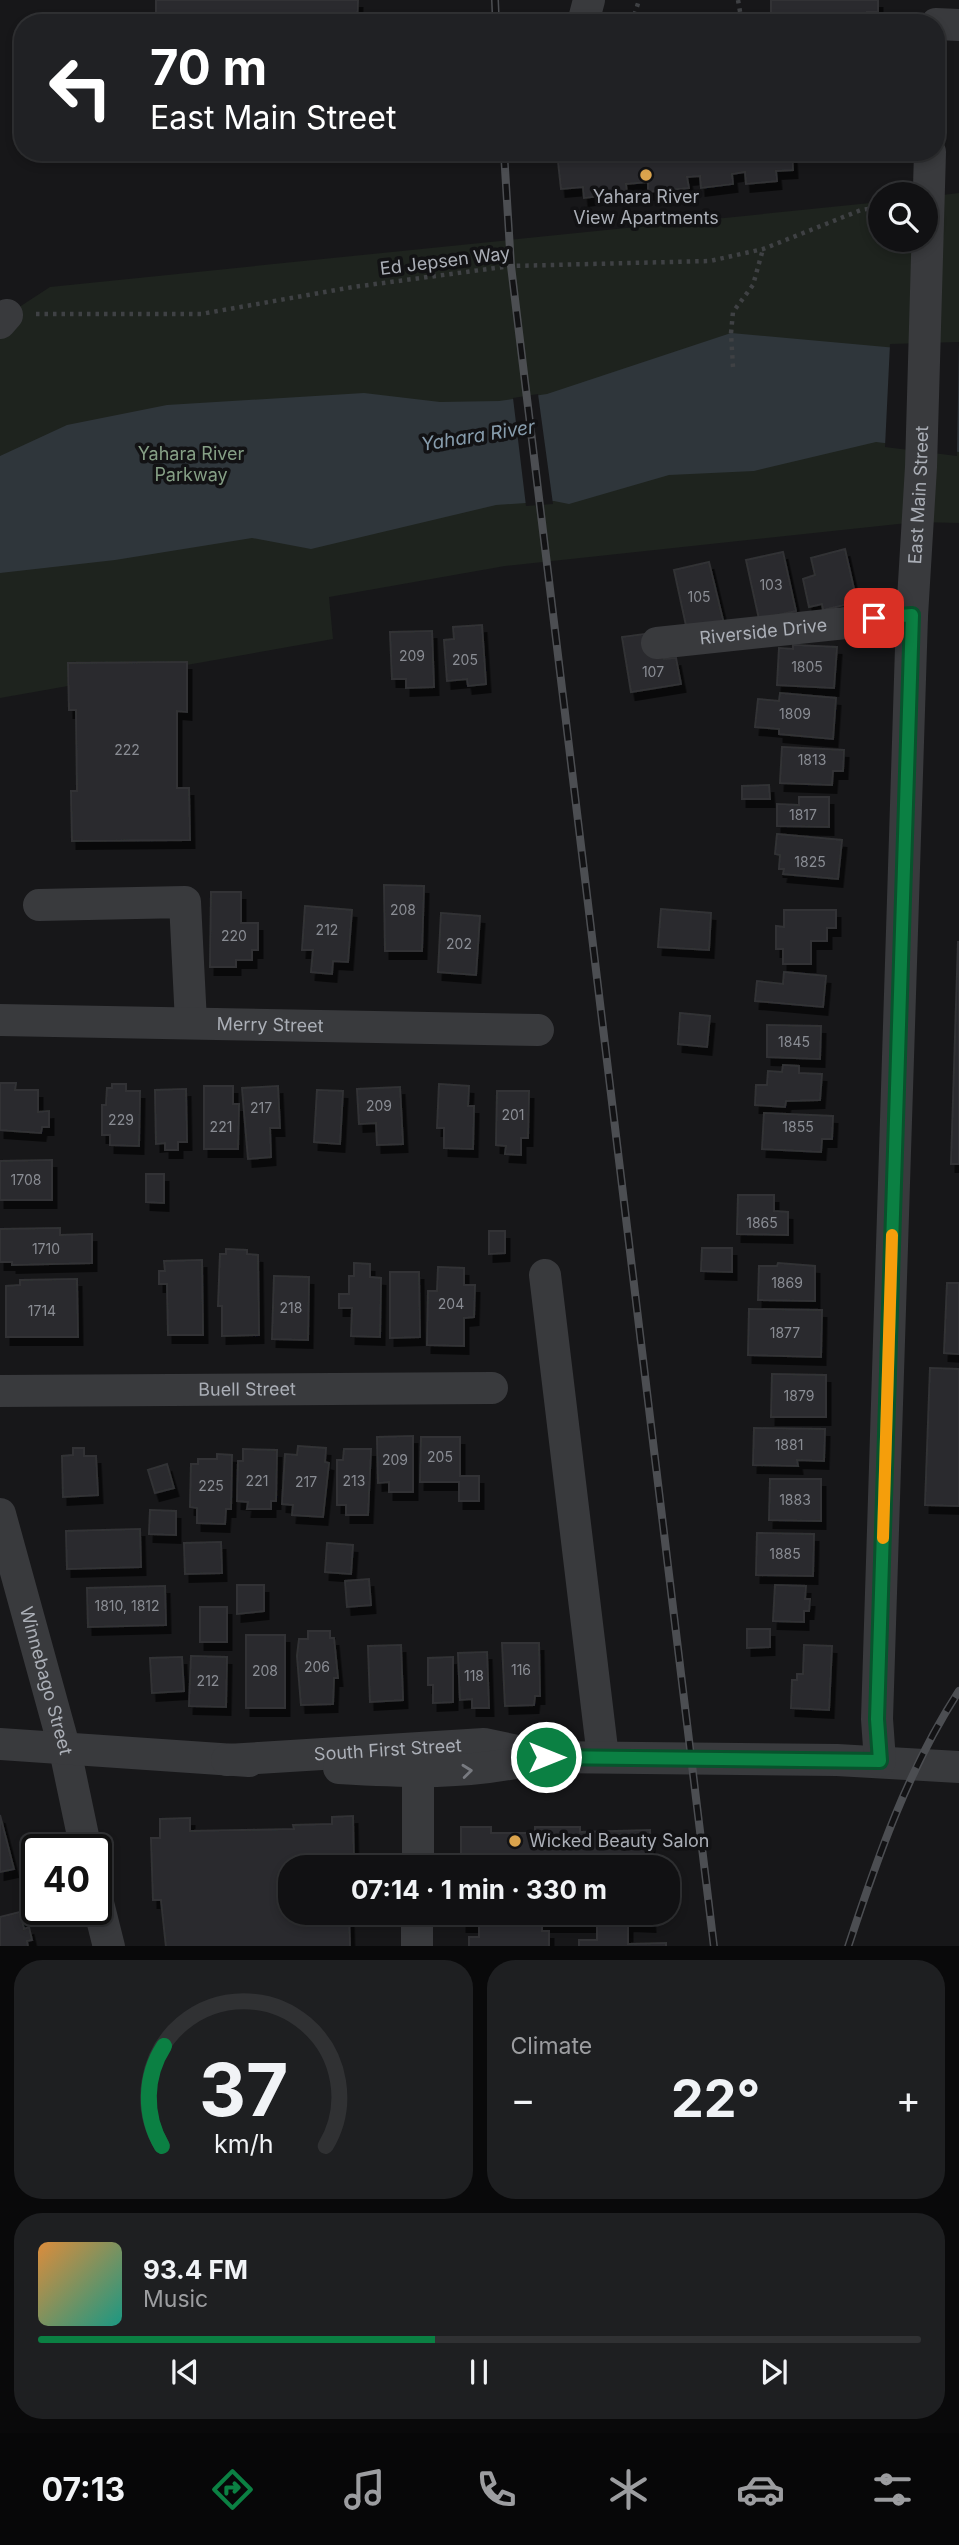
<!DOCTYPE html>
<html lang="en">
<head>
<meta charset="utf-8">
<style>
  :root { --surface:#111113; --page:#1e1f21; --text:#f1f3f6; --muted:#9c9da0; --line:#303133; --accent:#0b8043 }
  body { margin:0; font-family:Inter,sans-serif; background:var(--page); color:var(--text); height:100vh; display:flex; flex-direction:column; font-size:26px; white-space:nowrap }
  * { box-sizing:border-box; margin:0 }
  p { font-size:23px; color:var(--muted) }
  .icon { flex:none; width:38px; height:38px; fill:none; stroke:currentColor; stroke-width:2; stroke-linecap:round; stroke-linejoin:round }
  .map { position:relative; height:1946px; overflow:hidden }
  .drawer { display:flex; flex-direction:column; gap:14px; padding:14px; background:#09090a; flex:1 }
  .drawer>* { flex:none }
  .top-card { position:absolute; left:14px; top:14px; width:931px; height:147px; border-radius:28px; box-shadow:0 4px 10px #0003,0 0 0 2px var(--line); background:#202124; color:#fff; overflow:hidden }
  .tools { position:absolute; left:868px; top:182px; display:grid; gap:14px }
  .tools a { display:grid; place-items:center; width:70px; height:70px; border-radius:50%; background:var(--surface); box-shadow:0 4px 10px #0003,0 0 0 2px var(--line); font-size:35px }
  .speed { position:absolute; left:21px; top:1834px; display:flex; gap:14px; font-size:35px; font-weight:700; text-align:center }
  .speed>* { display:grid; place-content:center; width:91px; height:91px; border-radius:50%; background:var(--surface); box-shadow:0 4px 10px #0003,0 0 0 2px var(--line); line-height:1 }
  .speed .limit { border:4px solid #111; border-radius:10px; background:#fff; color:#111 }
  .pin { position:absolute; display:grid; place-items:center; width:60px; height:60px; color:#fff; margin:-30px; border-radius:14px; box-shadow:0 4px 10px #0006 }
  .me { position:absolute; width:77px; margin:-38px; rotate:90deg; stroke-linejoin:round; filter:drop-shadow(0 0 5px #0008) }
  .turn { display:flex; align-items:center; gap:24px; height:147px; padding:0 21px; font-size:32px }
  .turn .icon { width:91px; height:91px; stroke-width:2.5 }
  .turn b { display:block; font-size:49px; line-height:60px }
  .big { font-size:52px; font-weight:700; line-height:1.1 }
  .drawer .tile { flex:1; display:flex; flex-direction:column; justify-content:center; gap:10px; min-width:0; padding:0 24px; border-radius:28px; background:var(--page) }
  .drawer .dial { align-items:center; gap:0 }
  .dial svg { height:182px; overflow:visible; fill:none; stroke:var(--line); stroke-width:7; stroke-linecap:round; text-anchor:middle }
  .dial text { fill:var(--text); stroke:none }
  .song { display:flex; align-items:center; gap:21px }
  .cover { width:84px; height:84px; border-radius:10px; background:linear-gradient(135deg,hsl(30 70% 55%),hsl(170 70% 35%)) }
  .played { height:7px; border-radius:4px; background:linear-gradient(90deg,var(--accent) 45%,var(--line) 45%) }
  .keys { display:flex; justify-content:space-around; direction:ltr }
  .heat { display:flex; justify-content:space-between; align-items:center; font-size:38px; direction:ltr }
  .drawer .tiles { flex:1; display:grid; gap:14px; grid-template-columns:1fr 1fr }
  .tile:last-child { grid-column:span 2 }
  .trip { position:absolute; left:278px; top:1855px; width:402px; height:70px; border-radius:28px; background:var(--surface); box-shadow:0 4px 10px #0003,0 0 0 2px var(--line); font-weight:700; line-height:70px; text-align:center }
  .tab-bar { display:flex; height:112px; justify-content:space-around; align-items:center; background:#070708; color:var(--muted) }
  .tab-bar .icon { width:49px; height:49px }
  .tab-bar .current { color:var(--accent) }
  .tab-bar b { font-size:32px; color:var(--text) }
  .map>svg:first-child { display:block }
  .green { fill:#1e231e }
  .water { fill:#2f363b }
  .pier { fill:#171719 }
  .building { fill:#2a2a2d; stroke:#313234; stroke-width:2; filter:url(#shadow) }
  .lines { fill:none; stroke-linecap:round; stroke-linejoin:round }
  .path { stroke:#3f4144; stroke-width:4.5; stroke-dasharray:3.5 5; stroke-linecap:butt }
  .minor { stroke:#393a3d; stroke-width:32 }
  .rail-casing { stroke:#4c4e52; stroke-width:8 }
  .rail { stroke:#121214; stroke-width:5; stroke-dasharray:16; stroke-linecap:butt }
  .oneway { stroke:#787a80 }
  .route-casing { stroke:#07532c; stroke-width:18 }
  .route { stroke:#0b8043; stroke-width:12 }
  .slow { stroke:#f59e0b; stroke-width:12 }
  .poi-dot { fill:#dba44d; stroke:#121214; stroke-width:2.5 }
  .labels { text-anchor:middle; stroke-width:7; stroke-linejoin:round; paint-order:stroke }
  .number-label { font-size:14px; fill:#8a8d94 }
  .poi-label { font-size:18px; fill:#abafb7; stroke:#121214 }
  .street-label { font-size:18px; fill:#abafb7; stroke:#121214 }
  .park-label { font-size:18px; fill:#859f85; stroke:#121214 }
  .water-label { font-size:19px; font-style:italic; fill:#879dad; stroke:#121214 }
</style>
</head>
<body>
<div class="map">
<svg width="959" height="1947" viewBox="0 0 959 1947">
  <defs>
    <filter id="shadow"><feDropShadow dx="4.5" dy="8" stdDeviation="0" flood-color="#0009"/></filter>
  </defs>
  <rect width="100%" height="100%" fill="#171719"/>
  <path class="green" d="M959,193V523L917,522L505,566L329,597L333,639L0,698V323L7,315L50,287L880,202V240H926V197Z"/>
  <path class="water" d="M731,333L897,348L959,346V452L876,442L754,471L669,475L569,504L554,501L496,505L311,549L252,538L115,560L0,573V456L67,425L167,405L364,393L440,402L499,401L547,394Z"/>
  <path class="pier" d="M959,342L957,456L885,447L890,344Z
    M538,394L553,504L526,506L513,398Z"/>
  <path class="building" d="M156,0H358L357,23H156Z
    M771,0H878V12H867V23H779L780,14H771Z
    M557,152H792L793,170L776,171L777,181L746,184L745,172L732,174L733,184L701,188L700,176L687,177L689,188L648,192V182L626,184L627,193L584,198L583,187L561,189Z
    M845,549L857,602L823,610L822,604L809,607L803,579L815,575L811,558Z
    M783,552L796,611L759,619L746,560Z
    M709,562L724,624L687,630L674,570Z
    M482,625L486,684L468,686L467,679L447,681L444,640L454,639L453,627Z
    M432,631L434,687L406,688V679H392L390,632Z
    M652,633L664,659L676,658L681,684L631,692L622,637Z
    M793,645L837,647L834,688L777,685L779,648L793,649Z
    M187,662V712L177,711V788H189L190,840L72,841L71,791H77L76,710H69L68,663Z
    M780,693L836,698L833,739L779,734V729L755,727L758,699L779,701Z
    M782,747L844,750L843,771H833L832,785L780,783Z
    M769,785L770,799H742V786Z
    M799,797H829V827L777,826V804L799,805Z
    M777,834L842,840L838,879L783,874L784,869H779L780,855L775,854Z
    M384,885L424,886L422,951H385Z
    M211,892H241V923H258V950H252V960H236V967H210Z
    M305,906L352,910L348,962L333,961L332,974L311,972L313,950H302Z
    M661,909L711,913L709,950L658,947Z
    M784,910H836V928H827V941H811V964H783V949H776V926L784,927Z
    M441,913L480,916L476,975L438,972Z
    M958,942H959V1164H951Z
    M784,972L826,976L823,1007L755,1001L757,981L783,984Z
    M680,1013L710,1016L707,1047L678,1044Z
    M767,1025L821,1026L820,1059L767,1057Z
    M783,1065L799,1066V1073L822,1074L820,1100L786,1101L785,1107L755,1105L756,1085H767L768,1071L782,1072Z
    M0,1083H16L15,1090H38V1112L49,1111V1127H42L41,1133L0,1130Z
    M112,1084H126V1091H140L139,1146L110,1145V1135H102V1105H106L107,1088H112Z
    M439,1084L469,1086L468,1106H474L473,1149L444,1148V1128H437Z
    M204,1086H233V1104H239L238,1149H204Z
    M278,1086L280,1128H270L271,1157L248,1159L242,1088Z
    M400,1087L403,1144L377,1145L376,1123L359,1124L357,1089Z
    M186,1089L187,1142H178V1150H165V1143L156,1144L155,1090Z
    M317,1090L343,1091L340,1144L314,1142Z
    M497,1091H529L528,1138H521V1155L505,1154L506,1146L496,1145Z
    M764,1113L833,1116L832,1139H822L821,1152L762,1149Z
    M52,1160V1200H0V1161Z
    M146,1174H164V1203L146,1202Z
    M738,1195H774V1211L788,1212V1235L737,1234Z
    M60,1228V1235L92,1234V1263L12,1265V1262H0V1229Z
    M489,1231H505V1253L489,1254Z
    M702,1248H732V1272L701,1271Z
    M226,1249L247,1250V1254L258,1255L259,1335L222,1336V1306H218L220,1254H226Z
    M202,1260L203,1335H168L167,1284H159V1271H165L164,1261Z
    M354,1263L370,1264V1277L381,1278L380,1337L351,1336L352,1308H339V1294H349V1276H354Z
    M778,1263L815,1266V1301L758,1300L759,1266H777Z
    M438,1267L464,1268V1285H475L474,1317L464,1318V1346L427,1345L428,1291H437Z
    M390,1272H419L420,1337L390,1338Z
    M274,1276L309,1277L308,1340L272,1339Z
    M77,1279L78,1337H6V1286L20,1285V1280Z
    M947,1283H959V1354L944,1353Z
    M749,1309L822,1310L821,1357L748,1355Z
    M930,1368L959,1369V1506L925,1505Z
    M772,1374L826,1375V1417H771Z
    M754,1428L825,1429L824,1461L797,1460L798,1466L753,1465Z
    M413,1436V1492H389V1482L378,1483L377,1437Z
    M421,1437H460V1476H479V1501H459V1482H420Z
    M298,1446L326,1448L325,1462L329,1463L323,1517L292,1515L293,1505L282,1504L285,1454L297,1455Z
    M73,1448H84V1456H96L98,1495L63,1497L62,1456L73,1455Z
    M243,1449L277,1450L276,1501H271V1509H247L248,1502L237,1501L238,1461H243Z
    M344,1449H371L368,1515H346V1505H337V1460H343Z
    M217,1454L232,1455L231,1509H226L225,1524L197,1523V1508L190,1507L191,1464H198V1459H217Z
    M167,1464L174,1488L155,1493L148,1470Z
    M770,1479H821V1521L769,1520Z
    M150,1510L176,1511V1535L149,1534Z
    M140,1529L141,1567L67,1569L66,1531Z
    M757,1533L814,1534L813,1576L756,1575Z
    M221,1542L222,1573L185,1574L184,1543Z
    M327,1543L353,1545L351,1574L325,1572Z
    M369,1579L371,1605L347,1607L345,1581Z
    M237,1585H264V1611L237,1614Z
    M775,1585L806,1586L805,1599H810L809,1611H804V1622L773,1621Z
    M165,1586L166,1625L88,1627L87,1588Z
    M200,1607H227V1642H200Z
    M747,1629H770V1647L747,1648Z
    M308,1631H330V1638H334L338,1678H334L333,1704L301,1705L297,1656L299,1639H308Z
    M246,1635H285V1708H246Z
    M502,1643H539L540,1696H535L534,1705L505,1706Z
    M401,1645L403,1700L370,1702L368,1646Z
    M804,1645L832,1646L829,1710L791,1708L792,1680H797V1674H803Z
    M487,1652L489,1708H472V1699L460,1700L458,1653Z
    M191,1656L227,1657L226,1707L189,1706Z
    M182,1657L184,1691L152,1693L150,1658Z
    M453,1657V1702L433,1703V1685H428V1658Z
    M0,1815L14,1869L0,1872Z
    M353,1816L354,1866L290,1867V1913H349L350,1947H166L161,1900H153L151,1838H160V1819L190,1818V1831L294,1829L293,1825L332,1824V1817Z
    M461,1827H491V1833H535V1827H580V1832L650,1830V1855H647V1867H466V1856H461Z
    M20,1912L24,1929L29,1927L32,1940L27,1941L28,1947H0V1917Z
    M462,1913H650L651,1924L628,1923V1944L666,1943V1947H579V1940H597V1924H542V1931H549V1947H469V1937H479V1924H462Z"/>
  <g class="lines">
    <path class="path" d="M738,0L742,23
      M632,23L639,0
      M36,314H201L353,287L511,266L710,261L763,249L861,210L880,207
      M733,367L731,333L733,312L753,285L763,249"/>
    <g class="minor">
      <path d="M583,23L589,0"/>
      <path d="M936,24L959,25"/>
      <path d="M0,323L7,315"/>
      <path id="s1" d="M657,643L912,616"/>
      <path d="M39,905L185,902L191,1022"/>
      <path id="s2" d="M0,1020L538,1030"/>
      <path d="M545,1275L603,1757"/>
      <path id="s3" d="M0,1391L492,1388"/>
      <path id="s4" d="M0,1514L65,1750L86,1850"/>
      <path d="M0,1744L249,1761"/>
      <path id="s5" d="M227,1760L484,1744L546,1757L837,1760L959,1767"/>
      <path id="s6" d="M880,1761L877,1719L912,616L921,467L930,152"/>
      <path d="M339,1768C409,1772 465,1775 534,1759"/>
      <path d="M418,1867V1753"/>
      <path d="M96,1895L109,1947"/>
      <path d="M417,1947V1913"/>
    </g>
    <defs>
      <path id="rail" d="M495,0L496,23
        M504,152L511,266L714,1947
        M848,1947C877,1859 908,1769 959,1691"/>
    </defs>
    <use href="#rail" class="rail-casing"/>
    <use href="#rail" class="rail"/>
  </g>
  <defs><path id="oneway-chevron" d="M-2-3.5L2.5 0L-2 3.5" fill="none" stroke-width="1.6" stroke-linecap="round" stroke-linejoin="round" transform="scale(1.75)"/></defs>
  <use class="oneway" href="#oneway-chevron" transform="translate(467 1771) rotate(-6)"/>
  <g class="lines">
    <defs>
      <path id="route" d="M546,1757L880,1761L877,1719L912,615L874,618"/>
    </defs>
    <use href="#route" class="route-casing"/>
    <use href="#route" class="route"/>
    <path class="slow" d="M883,1538L892,1235"/>
  </g>
  <g class="poi-dot">
    <circle cx="646" cy="175" r="7"/>
    <circle cx="515" cy="1841" r="7"/>
  </g>
  <g class="labels">
    <g class="number-label">
      <text x="771" y="590">103</text>
      <text x="699" y="602">105</text>
      <text x="412" y="661">209</text>
      <text x="465" y="665">205</text>
      <text x="807" y="672">1805</text>
      <text x="653" y="677">107</text>
      <text x="795" y="719">1809</text>
      <text x="127" y="755">222</text>
      <text x="812" y="765">1813</text>
      <text x="803" y="820">1817</text>
      <text x="810" y="867">1825</text>
      <text x="403" y="915">208</text>
      <text x="327" y="935">212</text>
      <text x="234" y="941">220</text>
      <text x="459" y="949">202</text>
      <text x="794" y="1047">1845</text>
      <text x="379" y="1111">209</text>
      <text x="261" y="1113">217</text>
      <text x="513" y="1120">201</text>
      <text x="121" y="1125">229</text>
      <text x="221" y="1132">221</text>
      <text x="798" y="1132">1855</text>
      <text x="26" y="1185">1708</text>
      <text x="762" y="1228">1865</text>
      <text x="46" y="1254">1710</text>
      <text x="787" y="1288">1869</text>
      <text x="451" y="1309">204</text>
      <text x="291" y="1313">218</text>
      <text x="42" y="1316">1714</text>
      <text x="785" y="1338">1877</text>
      <text x="799" y="1401">1879</text>
      <text x="789" y="1450">1881</text>
      <text x="440" y="1462">205</text>
      <text x="395" y="1465">209</text>
      <text x="257" y="1486">221</text>
      <text x="354" y="1486">213</text>
      <text x="306" y="1487">217</text>
      <text x="211" y="1491">225</text>
      <text x="795" y="1505">1883</text>
      <text x="785" y="1559">1885</text>
      <text x="127" y="1611">1810, 1812</text>
      <text x="317" y="1672">206</text>
      <text x="521" y="1675">116</text>
      <text x="265" y="1676">208</text>
      <text x="474" y="1681">118</text>
      <text x="208" y="1686">212</text>
    </g>
    <g class="poi-label">
      <text x="646" y="203">Yahara River<tspan x="646" dy="21">View Apartments</tspan></text>
      <text x="529" y="1847" text-anchor="start">Wicked Beauty Salon</text>
    </g>
    <g class="street-label">
      <text transform="translate(445 261) rotate(-7)" y="6">Ed Jepsen Way</text>
      <text dy="6" stroke="none"><textPath href="#s6" startOffset="1267">East Main Street</textPath></text>
      <text dy="6" stroke="none"><textPath href="#s1" startOffset="107">Riverside Drive</textPath></text>
      <text dy="6" stroke="none"><textPath href="#s2" startOffset="270">Merry Street</textPath></text>
      <text dy="6" stroke="none"><textPath href="#s3" startOffset="247">Buell Street</textPath></text>
      <text dy="6" stroke="none"><textPath href="#s4" startOffset="173">Winnebago Street</textPath></text>
      <text dy="6" stroke="none"><textPath href="#s5" startOffset="161">South First Street</textPath></text>
    </g>
    <g class="park-label">
      <text x="191" y="460">Yahara River<tspan x="191" dy="21">Parkway</tspan></text>
    </g>
    <g class="water-label">
      <text transform="translate(478 435) rotate(-9)" y="7">Yahara River</text>
    </g>
  </g>
</svg>
<div class="tools">
<a><svg class="icon" aria-label="search" viewBox="0 0 24 24"><circle cx="10" cy="10" r="6"/><path d="M15 15l6 6"/></svg></a>
</div>
<div class="speed"><div class="limit">40</div></div>
<div class="pin" style="left:874px;top:618px;background:#d93025"><svg class="icon" aria-label="arrive" viewBox="0 0 24 24"><path d="M6 21V4h12l-3 4 3 4H6"/></svg></div>
<svg class="me" style="left:546px;top:1757px" viewBox="-20 -20 40 40"><circle r="17" fill="#0b8043" stroke="#fff" stroke-width="3"/><path d="M0-11L8 9 0 5-8 9z" fill="#fff"/></svg>
<div class="trip">07:14 · 1 min · 330 m</div>
<div class="top-card">
<div class="turn"><svg class="icon" aria-label="left" viewBox="0 0 24 24"><path d="M17 20v-9H6M10 6l-5 5 5 5"/></svg><div><b>70 m</b>East Main Street</div></div>
</div>
</div>
<section class="drawer">
<div class="tiles">
<div class="tile dial"><svg viewBox="0 0 100 80">
<path d="M14 69A42 42 0 1 1 86 69"/>
<path d="M14 69A42 42 0 0 1 15 25" stroke="#0b8043"/>
<text x="50" y="56" font-size="32" font-weight="700">37</text>
<text x="50" y="72" font-size="11">km/h</text>
</svg></div>
<div class="tile"><p>Climate</p>
<div class="heat"><a>−</a><b class="big">22°</b><a>+</a></div>
</div>
<div class="tile">
<div class="song"><i class="cover"></i><div><b>93.4 FM</b><p>Music</p></div></div>
<div class="played"></div>
<div class="keys"><svg class="icon" aria-label="previous" viewBox="0 0 24 24"><path d="M18 5L8 12l10 7zM5 5v14"/></svg><svg class="icon" aria-label="pause" viewBox="0 0 24 24"><path d="M8 5v14M16 5v14"/></svg><svg class="icon" aria-label="next" viewBox="0 0 24 24"><path d="M6 5l10 7-10 7zM19 5v14"/></svg></div>
</div>
</div>
</section>
<nav class="tab-bar">
<b>07:13</b>
<svg class="icon current" aria-label="directions" viewBox="0 0 24 24"><path d="M12 3l9 9-9 9-9-9zM9 14v-3h6M13 9l2 2-2 2"/></svg>
<svg class="icon" aria-label="music" viewBox="0 0 24 24"><path d="M9 18V5l10-2v13"/><circle cx="6" cy="18" r="3"/><circle cx="16" cy="16" r="3"/></svg>
<svg class="icon" aria-label="phone" viewBox="0 0 24 24"><path d="M5 4h4l2 5-3 2q2 4 5 5l2-3 5 2v4C11 20 4 13 5 4z"/></svg>
<svg class="icon" aria-label="climate" viewBox="0 0 24 24"><path d="M12 3v18M4 7l16 10M4 17L20 7"/></svg>
<svg class="icon" aria-label="car" viewBox="0 0 24 24"><path d="M5 17H2v-5l4-1 3-4h7l3 4 3 1v5h-3M9 17h6M6 11h13"/><circle cx="7" cy="17" r="2"/><circle cx="17" cy="17" r="2"/></svg>
<svg class="icon" aria-label="filters" viewBox="0 0 24 24"><path d="M4 7h16M4 17h16"/><circle cx="9" cy="7" r="2"/><circle cx="15" cy="17" r="2"/></svg>
</nav>
</body>
</html>
